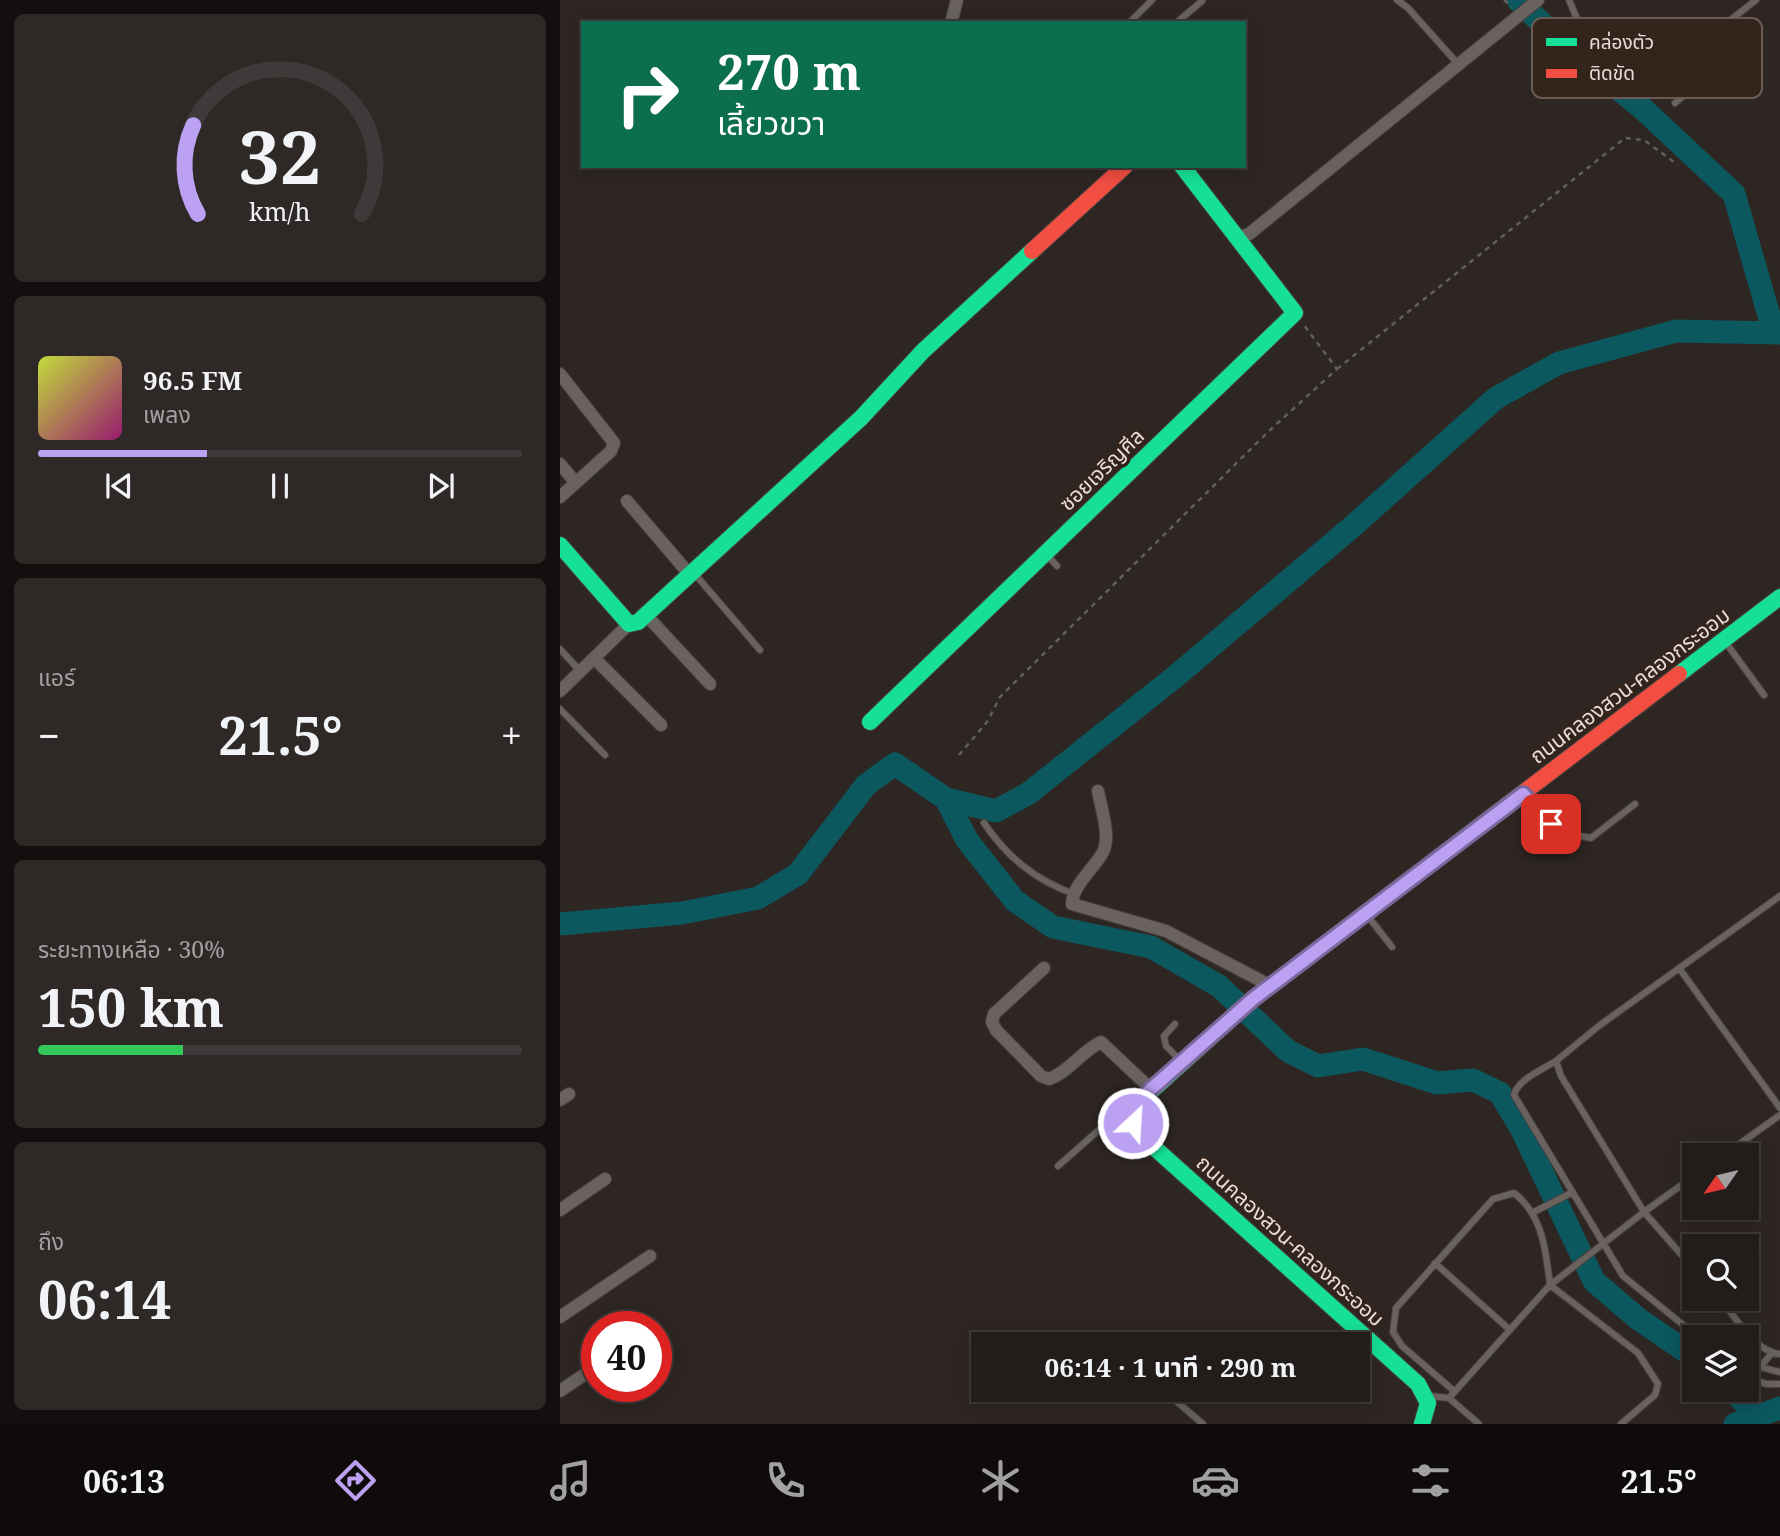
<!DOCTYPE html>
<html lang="th">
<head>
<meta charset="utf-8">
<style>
  :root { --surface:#221c1a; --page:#2e2927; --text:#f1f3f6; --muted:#a2a1a2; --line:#3f3a39; --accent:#bca0f2 }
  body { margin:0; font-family:"Noto Serif","Noto Sans Thai",serif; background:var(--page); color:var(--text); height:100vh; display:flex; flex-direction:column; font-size:26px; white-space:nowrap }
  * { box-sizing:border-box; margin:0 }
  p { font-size:23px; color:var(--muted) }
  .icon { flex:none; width:38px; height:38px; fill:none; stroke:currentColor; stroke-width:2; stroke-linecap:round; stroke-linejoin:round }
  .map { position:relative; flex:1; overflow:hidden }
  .sheet { display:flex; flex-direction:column; gap:14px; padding:14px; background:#130f0e; width:560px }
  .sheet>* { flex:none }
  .banner { position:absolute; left:21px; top:21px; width:665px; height:147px; border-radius:0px; box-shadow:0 4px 18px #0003,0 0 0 2px var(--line); background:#0b6e4f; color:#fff; overflow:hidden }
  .needle { width:46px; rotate:236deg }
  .buttons { position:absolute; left:1122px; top:1143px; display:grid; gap:14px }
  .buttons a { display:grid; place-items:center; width:77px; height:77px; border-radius:0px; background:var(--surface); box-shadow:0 4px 18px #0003,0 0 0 2px var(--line); font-size:35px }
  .speed { position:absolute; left:21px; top:1311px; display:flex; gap:14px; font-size:35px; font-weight:700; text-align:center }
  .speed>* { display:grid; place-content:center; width:91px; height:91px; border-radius:50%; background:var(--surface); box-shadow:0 4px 18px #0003,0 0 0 2px var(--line); line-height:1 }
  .speed .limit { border:10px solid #d22; background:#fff; color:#111 }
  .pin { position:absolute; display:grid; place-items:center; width:60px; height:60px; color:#fff; margin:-30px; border-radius:14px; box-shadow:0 4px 10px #0006 }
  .me { position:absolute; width:77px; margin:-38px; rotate:25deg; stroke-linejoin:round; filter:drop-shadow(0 0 5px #0008) }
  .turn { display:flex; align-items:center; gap:24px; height:147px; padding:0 21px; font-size:32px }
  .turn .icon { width:91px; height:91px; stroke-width:2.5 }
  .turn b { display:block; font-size:49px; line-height:60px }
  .big { font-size:52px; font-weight:700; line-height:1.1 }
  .sheet .card { flex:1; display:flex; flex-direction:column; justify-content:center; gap:10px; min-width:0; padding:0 24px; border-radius:10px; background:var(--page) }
  .sheet .dial { align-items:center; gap:0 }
  .dial svg { height:182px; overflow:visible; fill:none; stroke:var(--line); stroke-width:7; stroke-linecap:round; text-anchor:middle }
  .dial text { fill:var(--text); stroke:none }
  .song { display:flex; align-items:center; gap:21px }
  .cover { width:84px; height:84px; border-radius:10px; background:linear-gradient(135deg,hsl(70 70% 55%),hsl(320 70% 35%)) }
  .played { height:7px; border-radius:4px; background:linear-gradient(90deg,var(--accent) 35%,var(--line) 35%) }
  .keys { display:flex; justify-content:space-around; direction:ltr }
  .heat { display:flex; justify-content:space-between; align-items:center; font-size:38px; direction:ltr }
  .charge { height:10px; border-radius:5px; background:linear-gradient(90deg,#34c759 30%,var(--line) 0) }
  .trip { position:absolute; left:411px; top:1332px; width:399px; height:70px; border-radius:0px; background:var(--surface); box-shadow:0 4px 18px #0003,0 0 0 2px var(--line); font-weight:700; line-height:70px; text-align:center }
  .menu { display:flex; height:112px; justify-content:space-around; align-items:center; background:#0e0b0a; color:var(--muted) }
  .menu .icon { width:49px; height:49px }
  .menu .selected { color:var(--accent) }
  .menu b { font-size:32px; color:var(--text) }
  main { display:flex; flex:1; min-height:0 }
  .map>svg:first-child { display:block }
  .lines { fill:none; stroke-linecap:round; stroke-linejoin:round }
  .river { stroke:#0c585f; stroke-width:23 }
  .lane-casing { stroke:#48413d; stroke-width:8 }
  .street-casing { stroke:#48413d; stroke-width:14 }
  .fast-casing { stroke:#48413d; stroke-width:18 }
  .jam-casing { stroke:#48413d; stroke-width:18 }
  .path { stroke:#655f5c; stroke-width:2.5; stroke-dasharray:5 5; stroke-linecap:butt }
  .lane { stroke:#69625e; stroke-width:6 }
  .street { stroke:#69625e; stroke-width:12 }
  .fast { stroke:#16e098; stroke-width:16 }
  .jam { stroke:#f24e42; stroke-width:16 }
  .route-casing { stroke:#7a689d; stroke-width:18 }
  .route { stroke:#bca0f2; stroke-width:12 }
  .labels { text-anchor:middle; stroke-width:7; stroke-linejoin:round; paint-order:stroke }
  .street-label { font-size:21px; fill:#e9ded9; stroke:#34251c }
  .key { fill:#34251c; stroke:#6a5c55; stroke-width:2 }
  .key-label { font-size:19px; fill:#e9ded9 }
</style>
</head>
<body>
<main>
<section class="sheet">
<div class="card dial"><svg viewBox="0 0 100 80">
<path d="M14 69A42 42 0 1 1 86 69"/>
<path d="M14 69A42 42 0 0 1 12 30" stroke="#bca0f2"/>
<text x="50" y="56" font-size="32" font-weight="700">32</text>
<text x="50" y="72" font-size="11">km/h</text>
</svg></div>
<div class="card">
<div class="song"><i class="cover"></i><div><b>96.5 FM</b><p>เพลง</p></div></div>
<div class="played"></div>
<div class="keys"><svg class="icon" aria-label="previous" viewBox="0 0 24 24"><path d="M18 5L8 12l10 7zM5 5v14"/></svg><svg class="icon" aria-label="pause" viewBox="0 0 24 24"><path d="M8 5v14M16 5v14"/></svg><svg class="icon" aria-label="next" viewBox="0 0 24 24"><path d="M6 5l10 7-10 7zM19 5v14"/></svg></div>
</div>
<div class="card"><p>แอร์</p>
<div class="heat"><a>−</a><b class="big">21.5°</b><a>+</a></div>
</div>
<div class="card"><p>ระยะทางเหลือ · 30%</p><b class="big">150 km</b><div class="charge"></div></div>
<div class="card"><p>ถึง</p><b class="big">06:14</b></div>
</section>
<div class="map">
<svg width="1220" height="1424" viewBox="0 0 1220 1424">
  <rect width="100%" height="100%" fill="#2e2622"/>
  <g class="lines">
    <path class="river" d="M958,0L1005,46L1082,108L1174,194L1214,333
      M386,799L407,840L455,901L493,927L591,947L659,986L728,1051L758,1066L803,1059L877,1083L913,1080L940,1093L961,1128L1034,1281L1077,1318L1134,1357
      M0,924L122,913L198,898L238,874L306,785L335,764L386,799L436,811L469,793L616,676L793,526L936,398L999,363L1116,331L1220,333
      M1172,1390L1196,1414
      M1175,1424L1220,1408"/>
    <defs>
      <path id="lane" d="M837,0L848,8L898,64
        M1009,0L1018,21
        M569,23L592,0
        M616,23L642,1
        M1115,103L1137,84V50L1140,44L1196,0
        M487,555L497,566
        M134,573L200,650
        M1164,640L1204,695
        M0,649L20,671
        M0,709L45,755
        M964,795C988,821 994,833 1031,838L1075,804
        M424,823C447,857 475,880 514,894
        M807,915L832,947
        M1119,968L1220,1108
        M615,1024L604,1036L606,1046L620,1060
        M996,1061C982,1070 958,1079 954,1095L1063,1276L1138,1337
        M1164,1155L1220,1115
        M498,1166L540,1129L572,1123
        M1134,1176L1084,1212L1134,1269
        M972,1213L1011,1193
        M875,1263L950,1330
        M1159,1298C1175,1316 1196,1353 1220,1354
        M1200,1367L1220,1372
        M1186,1376L1206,1384H1220
        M1190,1379L1211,1354
        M603,1390L643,1424
        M894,1391L842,1346L833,1332L836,1308L933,1199L954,1193C983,1215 986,1252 990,1285L1078,1353L1098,1384L1095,1395L1061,1424
        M870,1396L889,1398L919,1424
        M889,1398L990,1285L1084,1212L1001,1076L996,1061L1040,1025L1220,896"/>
      <path id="street" d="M391,23L397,0
        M678,237L689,234L978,0
        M0,374L54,443L51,451L0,497
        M0,464L16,483
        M67,501L130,575
        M86,615L150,684
        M34,658L101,725
        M0,691L69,624
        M538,791C541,808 551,836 543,852C534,869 513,884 512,904L606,931L711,986
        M484,968L434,1014L432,1022L436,1030L481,1076L489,1079C509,1072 522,1051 541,1042L591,1089
        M0,1100L9,1094
        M0,1210L45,1179
        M0,1317L90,1256
        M0,1391L37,1366"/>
      <path id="fast" d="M0,545L69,624L78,622L301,418L363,351L472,251
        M1119,674L1220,597
        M310,722L735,313L622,166
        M862,1424L868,1403L858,1384L578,1133L573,1123L580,1101L693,999L938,812"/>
      <path id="jam" d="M472,251L565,166
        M938,812L1119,674"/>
    </defs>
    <use href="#lane" class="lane-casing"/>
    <use href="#street" class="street-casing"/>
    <use href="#fast" class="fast-casing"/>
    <use href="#jam" class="jam-casing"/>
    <path class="path" d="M944,0L952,7
      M777,369L1065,138L1084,140L1118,165
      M399,755L427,722L440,697L709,431L777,369L743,324"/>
    <use href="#lane" class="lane"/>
    <use href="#street" class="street"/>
    <use href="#fast" class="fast"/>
    <use href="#jam" class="jam"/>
  </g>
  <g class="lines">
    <defs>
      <path id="route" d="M573,1123L580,1101L591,1089L693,999L963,794L991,824"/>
    </defs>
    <use href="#route" class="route-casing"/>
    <use href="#route" class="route"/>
  </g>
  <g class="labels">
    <g class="street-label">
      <text transform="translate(542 470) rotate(-44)" y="7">ซอยเจริญศีล</text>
      <text transform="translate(1070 686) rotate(-37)" y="7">ถนนคลองสวน-คลองกระออม</text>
      <text transform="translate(730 1241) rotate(42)" y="7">ถนนคลองสวน-คลองกระออม</text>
    </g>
  </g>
  <rect x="972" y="18" width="230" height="80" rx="10" class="key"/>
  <rect x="986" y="38" width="31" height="8" fill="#16e098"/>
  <rect x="986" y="69" width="31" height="9" fill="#f24e42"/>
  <g class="key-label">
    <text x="1029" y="49">คล่องตัว</text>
    <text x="1029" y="80">ติดขัด</text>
  </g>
</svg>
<div class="buttons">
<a><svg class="needle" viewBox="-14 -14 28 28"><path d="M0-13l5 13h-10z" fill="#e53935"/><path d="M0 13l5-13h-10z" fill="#a2a1a2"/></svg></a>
<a><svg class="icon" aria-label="search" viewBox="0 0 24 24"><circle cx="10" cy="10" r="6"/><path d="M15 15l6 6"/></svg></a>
<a><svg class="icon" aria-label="layers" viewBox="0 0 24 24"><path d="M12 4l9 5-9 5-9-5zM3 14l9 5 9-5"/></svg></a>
</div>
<div class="speed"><div class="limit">40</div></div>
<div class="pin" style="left:991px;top:824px;background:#d93025"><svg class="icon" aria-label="arrive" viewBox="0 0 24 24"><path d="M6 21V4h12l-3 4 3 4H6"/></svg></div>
<svg class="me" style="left:573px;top:1123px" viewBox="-20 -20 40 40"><circle r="17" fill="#bca0f2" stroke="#fff" stroke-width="3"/><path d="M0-11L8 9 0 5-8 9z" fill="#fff"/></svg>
<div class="trip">06:14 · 1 นาที · 290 m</div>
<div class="banner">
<div class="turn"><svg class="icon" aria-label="right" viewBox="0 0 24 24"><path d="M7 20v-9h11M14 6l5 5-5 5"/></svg><div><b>270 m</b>เลี้ยวขวา</div></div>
</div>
</div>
</main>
<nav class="menu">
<b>06:13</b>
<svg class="icon selected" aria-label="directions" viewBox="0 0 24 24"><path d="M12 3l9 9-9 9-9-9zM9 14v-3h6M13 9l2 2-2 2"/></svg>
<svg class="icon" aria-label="music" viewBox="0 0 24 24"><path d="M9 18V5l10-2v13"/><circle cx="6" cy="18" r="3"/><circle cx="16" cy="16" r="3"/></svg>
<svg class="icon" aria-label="phone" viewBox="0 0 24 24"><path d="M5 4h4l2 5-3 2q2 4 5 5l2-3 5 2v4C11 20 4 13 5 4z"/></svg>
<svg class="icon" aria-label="climate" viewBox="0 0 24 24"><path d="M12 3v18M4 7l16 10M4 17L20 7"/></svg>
<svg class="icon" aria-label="car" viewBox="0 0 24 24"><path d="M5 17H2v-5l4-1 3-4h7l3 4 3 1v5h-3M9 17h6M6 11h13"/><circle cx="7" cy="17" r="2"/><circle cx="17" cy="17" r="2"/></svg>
<svg class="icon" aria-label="filters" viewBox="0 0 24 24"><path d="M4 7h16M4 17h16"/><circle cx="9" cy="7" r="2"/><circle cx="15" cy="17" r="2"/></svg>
<b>21.5°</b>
</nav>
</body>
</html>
